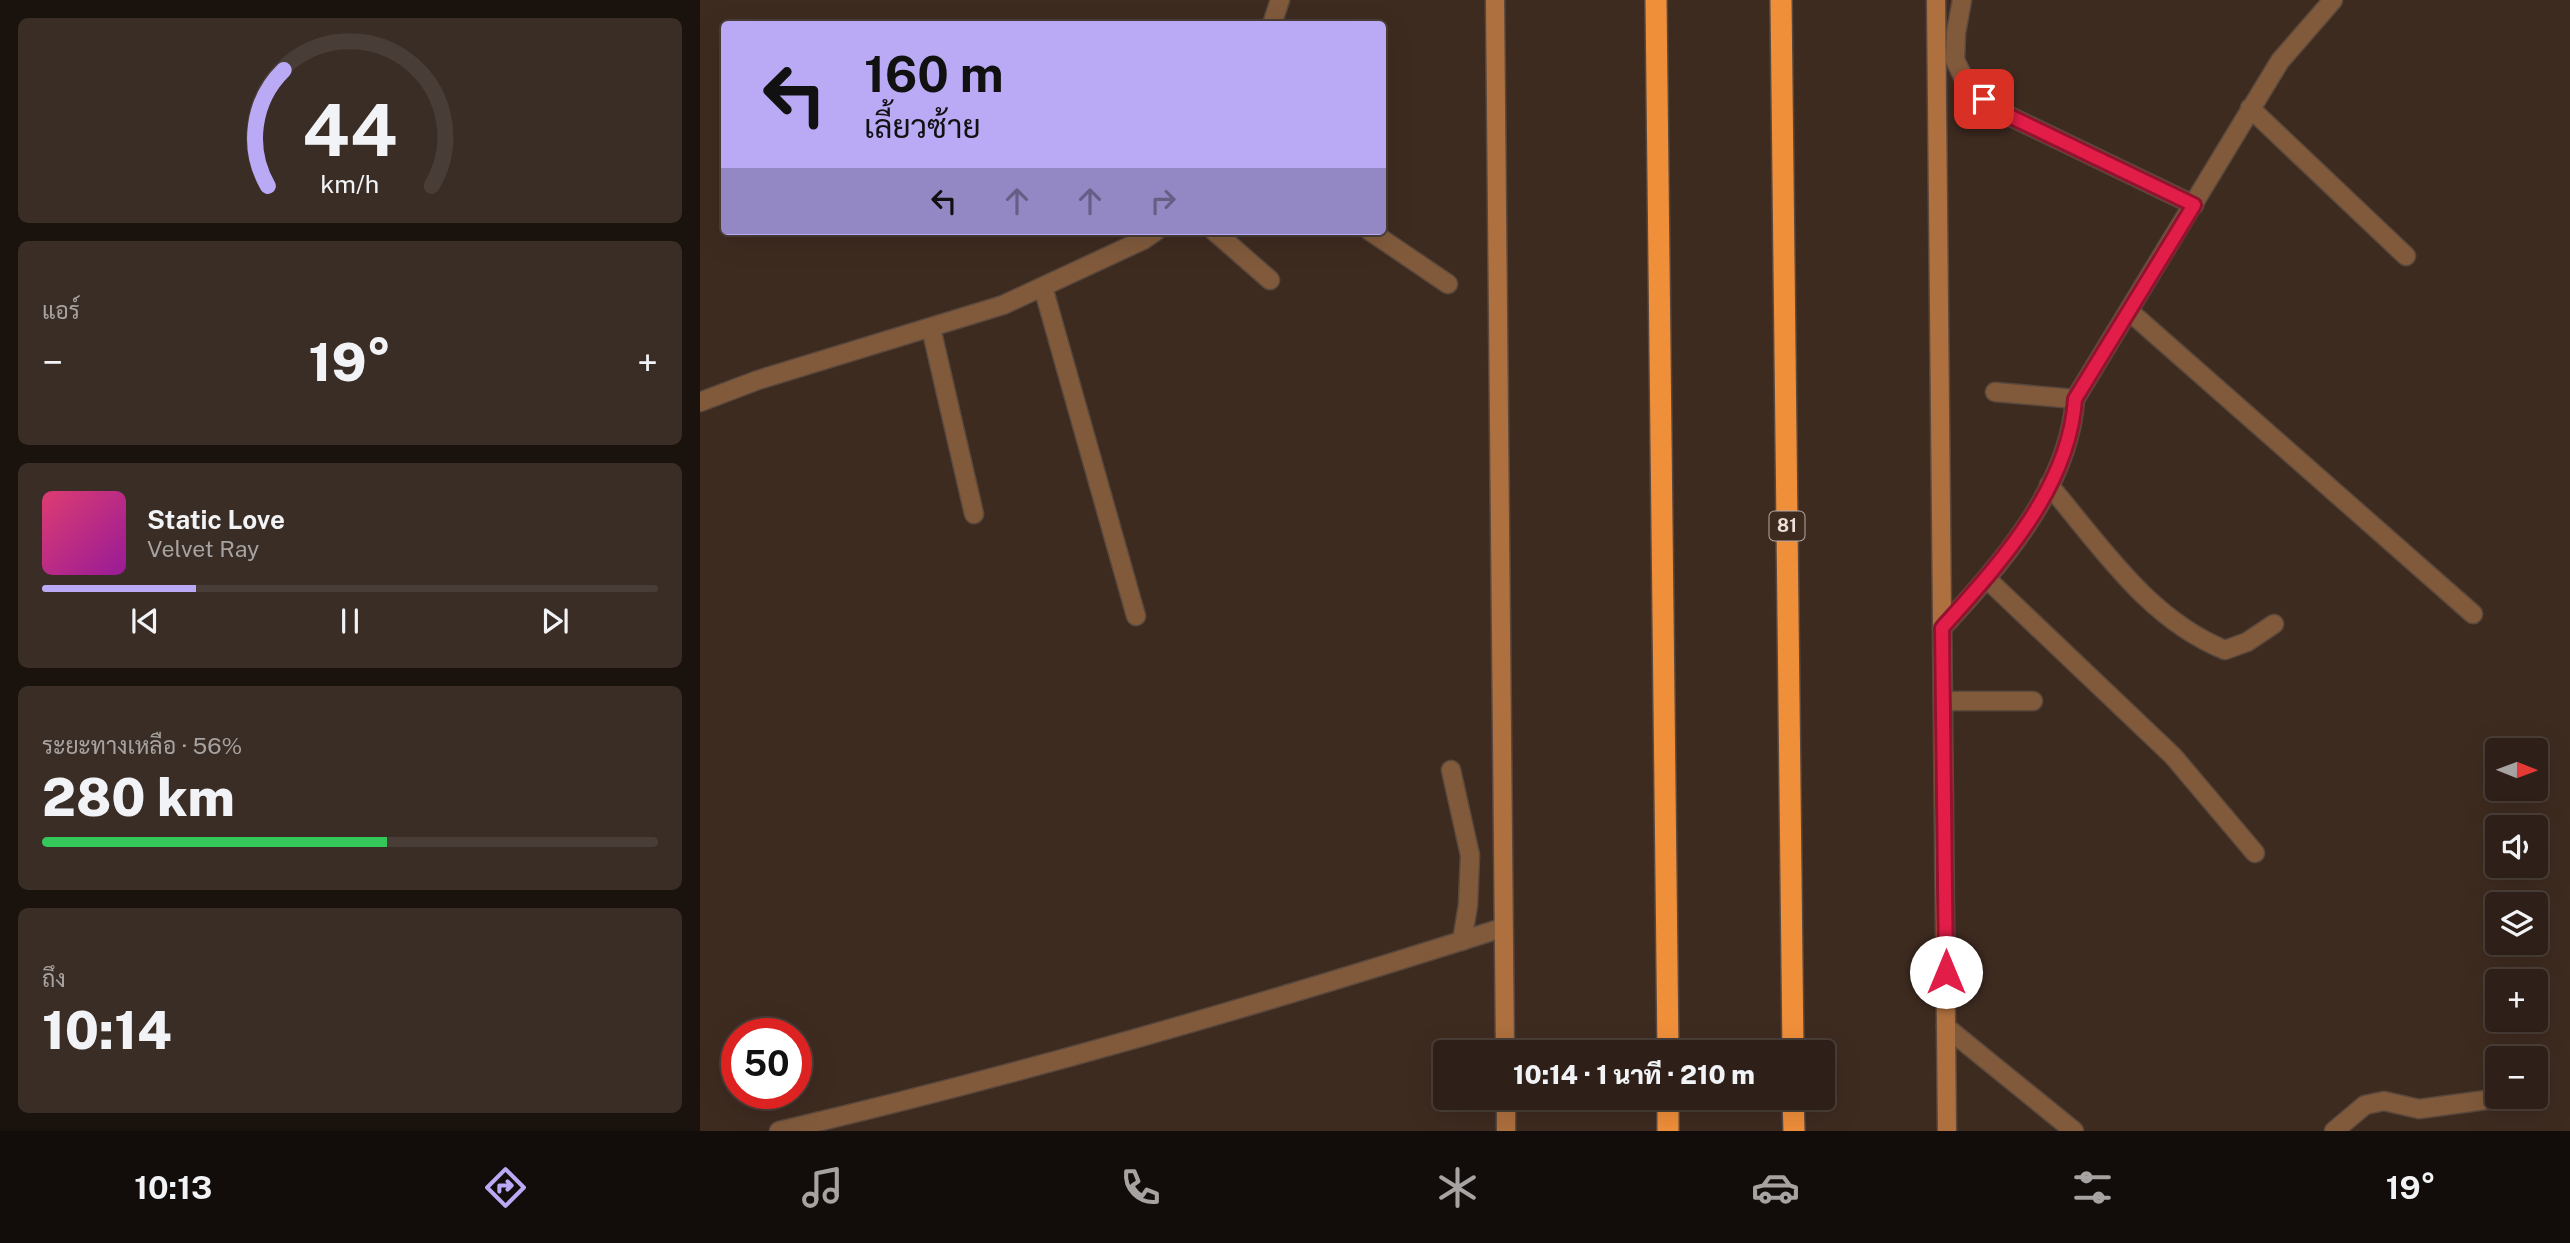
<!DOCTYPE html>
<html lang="th">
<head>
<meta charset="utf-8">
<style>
  :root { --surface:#2e2018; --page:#3a2d25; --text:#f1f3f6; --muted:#a7a3a2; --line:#493e37; --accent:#baaaf6 }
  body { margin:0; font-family:"Public Sans",Sarabun,sans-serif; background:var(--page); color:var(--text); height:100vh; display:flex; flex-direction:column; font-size:26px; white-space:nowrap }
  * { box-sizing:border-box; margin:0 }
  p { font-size:23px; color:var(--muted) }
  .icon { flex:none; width:38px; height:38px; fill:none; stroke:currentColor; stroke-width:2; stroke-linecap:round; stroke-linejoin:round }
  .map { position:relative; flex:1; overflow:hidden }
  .drawer { display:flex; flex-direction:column; gap:18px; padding:18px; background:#19120d; width:700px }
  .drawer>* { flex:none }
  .top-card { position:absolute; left:21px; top:21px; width:665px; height:214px; border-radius:7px; box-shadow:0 7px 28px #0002,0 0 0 2px var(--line); background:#baaaf6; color:#111; overflow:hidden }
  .needle { width:46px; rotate:91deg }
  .buttons { position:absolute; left:1785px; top:738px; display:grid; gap:14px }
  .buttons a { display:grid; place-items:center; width:63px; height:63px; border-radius:7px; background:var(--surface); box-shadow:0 7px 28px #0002,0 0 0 2px var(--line); font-size:35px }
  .speed { position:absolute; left:21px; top:1018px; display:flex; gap:14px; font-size:35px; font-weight:700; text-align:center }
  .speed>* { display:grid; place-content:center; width:91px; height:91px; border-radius:50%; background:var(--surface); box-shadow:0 7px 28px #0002,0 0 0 2px var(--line); line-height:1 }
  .speed .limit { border:10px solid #d22; background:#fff; color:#111 }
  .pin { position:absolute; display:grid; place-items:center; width:60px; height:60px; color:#fff; margin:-30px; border-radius:14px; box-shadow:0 4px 10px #0006 }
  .me { position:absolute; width:77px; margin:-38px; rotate:0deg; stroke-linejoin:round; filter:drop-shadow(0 0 5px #0008) }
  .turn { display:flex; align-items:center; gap:24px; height:147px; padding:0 28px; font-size:32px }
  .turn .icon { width:91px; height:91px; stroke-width:2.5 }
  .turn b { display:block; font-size:49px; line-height:60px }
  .lanes { display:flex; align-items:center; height:66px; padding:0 28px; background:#0003; justify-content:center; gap:35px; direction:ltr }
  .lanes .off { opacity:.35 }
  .big { font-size:52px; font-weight:800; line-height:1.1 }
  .drawer .widget { flex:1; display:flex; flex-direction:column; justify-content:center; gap:10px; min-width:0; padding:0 24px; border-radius:10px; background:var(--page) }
  .drawer .dial { align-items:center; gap:0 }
  .dial svg { height:182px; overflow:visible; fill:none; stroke:var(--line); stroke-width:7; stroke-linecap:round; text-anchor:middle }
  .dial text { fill:var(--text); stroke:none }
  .song { display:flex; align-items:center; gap:21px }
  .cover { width:84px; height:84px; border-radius:10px; background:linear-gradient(135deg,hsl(340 70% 55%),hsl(300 70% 35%)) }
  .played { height:7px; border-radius:4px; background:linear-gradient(90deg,var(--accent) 25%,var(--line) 25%) }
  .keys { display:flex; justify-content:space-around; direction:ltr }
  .heat { display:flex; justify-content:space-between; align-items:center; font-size:38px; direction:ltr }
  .charge { height:10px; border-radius:5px; background:linear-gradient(90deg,#34c759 56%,var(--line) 0) }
  .trip { position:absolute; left:733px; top:1040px; width:402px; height:70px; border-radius:7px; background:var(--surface); box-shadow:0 7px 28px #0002,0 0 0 2px var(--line); font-weight:800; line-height:70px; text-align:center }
  .dock { display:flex; height:112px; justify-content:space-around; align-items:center; background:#120d0a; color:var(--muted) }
  .dock .icon { width:49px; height:49px }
  .dock .active { color:var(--accent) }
  .dock b { font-size:32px; color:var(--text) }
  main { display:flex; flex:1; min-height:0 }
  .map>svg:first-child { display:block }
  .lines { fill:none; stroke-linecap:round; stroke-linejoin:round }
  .service-casing { stroke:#5a483d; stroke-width:21 }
  .minor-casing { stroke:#5a483d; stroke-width:21 }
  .secondary-casing { stroke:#5a483d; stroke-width:21 }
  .motorway-casing { stroke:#5a483d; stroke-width:24 }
  .service { stroke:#815a3c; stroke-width:18 }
  .minor { stroke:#815a3c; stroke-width:18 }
  .secondary { stroke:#ae703e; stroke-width:18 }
  .motorway { stroke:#f08f3a; stroke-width:21 }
  .route-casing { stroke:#92132f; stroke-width:18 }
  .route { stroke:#e11d48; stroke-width:12 }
  .labels { text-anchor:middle; stroke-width:7; stroke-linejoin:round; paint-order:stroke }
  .shield { fill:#3e2b20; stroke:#b7a8a0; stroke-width:2 }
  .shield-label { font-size:18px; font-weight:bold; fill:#ebded7 }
</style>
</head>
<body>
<main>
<section class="drawer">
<div class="widget dial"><svg viewBox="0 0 100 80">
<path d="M14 69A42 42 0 1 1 86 69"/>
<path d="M14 69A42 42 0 0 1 21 18" stroke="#baaaf6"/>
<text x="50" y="56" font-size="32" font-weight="700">44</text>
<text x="50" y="72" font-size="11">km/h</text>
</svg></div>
<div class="widget"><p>แอร์</p>
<div class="heat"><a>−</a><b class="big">19°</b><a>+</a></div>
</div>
<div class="widget">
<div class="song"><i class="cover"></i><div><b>Static Love</b><p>Velvet Ray</p></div></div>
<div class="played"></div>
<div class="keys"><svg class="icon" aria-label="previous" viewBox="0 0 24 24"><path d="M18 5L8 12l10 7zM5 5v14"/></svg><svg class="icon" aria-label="pause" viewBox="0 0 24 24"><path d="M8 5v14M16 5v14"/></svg><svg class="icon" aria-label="next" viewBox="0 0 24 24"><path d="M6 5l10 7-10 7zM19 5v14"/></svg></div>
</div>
<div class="widget"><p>ระยะทางเหลือ · 56%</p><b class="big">280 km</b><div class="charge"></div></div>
<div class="widget"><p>ถึง</p><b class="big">10:14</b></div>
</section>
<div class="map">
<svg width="1870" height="1131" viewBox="0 0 1870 1131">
  <rect width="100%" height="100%" fill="#3e2b20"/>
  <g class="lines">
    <defs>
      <path id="service" d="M1262,0L1256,33L1255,60L1267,85L1301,112L1494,205
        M1550,108L1706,256
        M514,231L570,280
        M1429,311L1773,614
        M231,328L274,514
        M1349,485C1401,546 1448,619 1525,650L1547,642L1574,624
        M1287,579L1473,756L1555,853
        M1243,701H1333
        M751,770L770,855L768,905L762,941
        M1634,1131L1665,1105L1684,1101L1719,1109L1793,1099"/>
      <path id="minor" d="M572,24L580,0
        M670,231L748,284
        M343,287L436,616
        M1295,392L1375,399
        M0,402L58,380L303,305L443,240L456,231
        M1242,628C1300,565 1369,488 1375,399L1580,61L1633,0
        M1246,1027L1374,1131
        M79,1131C323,1074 564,1004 802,928"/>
      <path id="secondary" d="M795,0L805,1052
        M1236,0L1247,1131
        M806,1097V1131"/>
      <path id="motorway" d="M956,0L968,1052
        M1081,0L1093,1052
        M968,1097V1131
        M1093,1097L1094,1131"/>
    </defs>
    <use href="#service" class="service-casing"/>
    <use href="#minor" class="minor-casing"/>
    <use href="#secondary" class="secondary-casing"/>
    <use href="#motorway" class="motorway-casing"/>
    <use href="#service" class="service"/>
    <use href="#minor" class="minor"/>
    <use href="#secondary" class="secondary"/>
    <use href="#motorway" class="motorway"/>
  </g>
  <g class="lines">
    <defs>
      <path id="route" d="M1246,972L1242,628C1299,564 1369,489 1375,399L1494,205L1301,112L1284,99"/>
    </defs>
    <use href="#route" class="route-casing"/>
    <use href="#route" class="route"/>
  </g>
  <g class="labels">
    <rect class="shield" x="1069.5" y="511.5" width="35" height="29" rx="5"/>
    <g class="shield-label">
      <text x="1087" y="532">81</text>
    </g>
  </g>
</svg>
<div class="buttons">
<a><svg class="needle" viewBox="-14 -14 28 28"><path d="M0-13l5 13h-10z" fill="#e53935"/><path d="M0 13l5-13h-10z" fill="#a7a3a2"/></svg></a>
<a><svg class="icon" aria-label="sound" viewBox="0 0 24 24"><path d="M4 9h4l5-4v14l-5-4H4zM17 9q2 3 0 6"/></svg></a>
<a><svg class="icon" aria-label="layers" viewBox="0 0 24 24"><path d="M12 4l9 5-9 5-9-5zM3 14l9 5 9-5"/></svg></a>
<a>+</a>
<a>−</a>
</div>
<div class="speed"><div class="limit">50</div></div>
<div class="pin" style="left:1284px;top:99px;background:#d93025"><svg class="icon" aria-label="arrive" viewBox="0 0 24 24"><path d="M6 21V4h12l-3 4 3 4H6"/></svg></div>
<svg class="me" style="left:1246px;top:972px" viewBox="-20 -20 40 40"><circle r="19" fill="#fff"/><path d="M0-13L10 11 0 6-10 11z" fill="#e11d48"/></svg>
<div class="trip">10:14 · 1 นาที · 210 m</div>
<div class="top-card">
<div class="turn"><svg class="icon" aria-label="left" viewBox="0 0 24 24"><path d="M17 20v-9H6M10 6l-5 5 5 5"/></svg><div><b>160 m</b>เลี้ยวซ้าย</div></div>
<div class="lanes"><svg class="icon" aria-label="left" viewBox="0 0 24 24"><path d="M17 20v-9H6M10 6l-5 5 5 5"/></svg><svg class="icon off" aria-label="ahead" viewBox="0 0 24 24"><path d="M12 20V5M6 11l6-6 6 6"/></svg><svg class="icon off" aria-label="ahead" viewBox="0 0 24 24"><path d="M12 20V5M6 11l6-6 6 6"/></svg><svg class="icon off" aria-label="right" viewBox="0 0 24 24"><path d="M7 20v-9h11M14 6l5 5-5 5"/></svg></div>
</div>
</div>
</main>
<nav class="dock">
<b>10:13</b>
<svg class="icon active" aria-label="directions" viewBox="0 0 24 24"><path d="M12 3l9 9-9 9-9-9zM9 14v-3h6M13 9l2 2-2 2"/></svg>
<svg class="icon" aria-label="music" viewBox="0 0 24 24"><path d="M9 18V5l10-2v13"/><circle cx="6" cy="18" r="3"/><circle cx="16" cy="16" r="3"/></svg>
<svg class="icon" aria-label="phone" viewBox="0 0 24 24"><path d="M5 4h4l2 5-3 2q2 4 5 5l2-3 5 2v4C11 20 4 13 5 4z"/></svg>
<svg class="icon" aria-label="climate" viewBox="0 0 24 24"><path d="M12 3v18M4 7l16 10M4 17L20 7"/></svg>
<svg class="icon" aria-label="car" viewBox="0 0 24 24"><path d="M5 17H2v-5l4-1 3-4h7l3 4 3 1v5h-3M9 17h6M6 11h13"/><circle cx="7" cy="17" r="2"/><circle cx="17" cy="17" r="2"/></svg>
<svg class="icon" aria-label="filters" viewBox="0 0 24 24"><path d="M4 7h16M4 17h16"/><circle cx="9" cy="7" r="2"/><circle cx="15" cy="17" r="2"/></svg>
<b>19°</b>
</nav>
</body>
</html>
